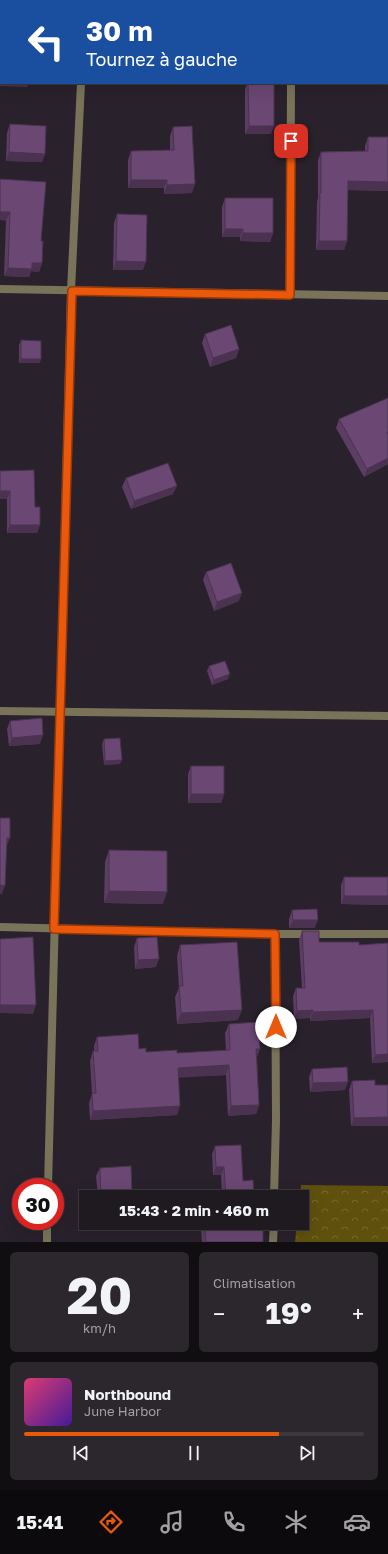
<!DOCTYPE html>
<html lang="fr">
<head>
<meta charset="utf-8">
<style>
  :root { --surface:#1f1920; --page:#2c262d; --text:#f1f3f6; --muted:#a1a0a5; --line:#3c383e; --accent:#ea580c }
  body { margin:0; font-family:"Golos Text",sans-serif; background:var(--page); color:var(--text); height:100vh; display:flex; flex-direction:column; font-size:15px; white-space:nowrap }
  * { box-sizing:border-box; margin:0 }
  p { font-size:13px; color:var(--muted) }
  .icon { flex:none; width:22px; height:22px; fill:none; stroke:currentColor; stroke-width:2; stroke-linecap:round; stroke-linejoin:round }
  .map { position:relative; height:1242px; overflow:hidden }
  .drawer { display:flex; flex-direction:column; gap:10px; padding:10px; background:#110e12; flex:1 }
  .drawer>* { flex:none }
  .top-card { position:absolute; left:0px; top:0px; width:388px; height:84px; box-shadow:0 4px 16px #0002,0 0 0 1px var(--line); background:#1a4fa0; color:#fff; overflow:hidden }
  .speed { position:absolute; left:12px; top:1178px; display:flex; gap:8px; font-size:20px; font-weight:700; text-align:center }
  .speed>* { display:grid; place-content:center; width:52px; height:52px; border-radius:50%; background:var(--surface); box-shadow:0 4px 16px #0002,0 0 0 1px var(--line); line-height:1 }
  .speed .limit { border:6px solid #d22; background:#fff; color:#111 }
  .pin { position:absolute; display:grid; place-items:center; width:34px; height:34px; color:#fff; margin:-17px; border-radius:8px; box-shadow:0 2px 6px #0006 }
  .me { position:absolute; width:44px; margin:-22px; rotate:0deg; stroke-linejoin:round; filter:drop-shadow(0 0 3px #0008) }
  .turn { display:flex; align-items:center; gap:14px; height:84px; padding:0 20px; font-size:18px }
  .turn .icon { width:52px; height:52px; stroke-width:2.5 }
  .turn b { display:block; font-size:28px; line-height:34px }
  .big { font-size:30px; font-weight:700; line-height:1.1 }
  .drawer .card { flex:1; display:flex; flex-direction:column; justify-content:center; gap:6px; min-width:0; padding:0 14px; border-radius:6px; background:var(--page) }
  .drawer .dial { align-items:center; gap:0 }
  .dial b { font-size:52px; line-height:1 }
  .song { display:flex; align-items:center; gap:12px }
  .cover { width:48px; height:48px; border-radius:6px; background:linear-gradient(135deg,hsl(340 70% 55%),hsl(260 70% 35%)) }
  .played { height:4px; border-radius:2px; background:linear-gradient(90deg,var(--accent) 75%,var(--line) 75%) }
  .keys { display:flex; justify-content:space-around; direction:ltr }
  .heat { display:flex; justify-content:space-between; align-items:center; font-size:22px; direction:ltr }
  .drawer .tiles { flex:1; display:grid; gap:10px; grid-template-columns:1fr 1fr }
  .card:last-child { grid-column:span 2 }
  .trip { position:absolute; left:79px; top:1190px; width:230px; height:40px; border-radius:0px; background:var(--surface); box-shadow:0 4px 16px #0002,0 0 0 1px var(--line); font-weight:700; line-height:40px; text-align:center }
  .menu { display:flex; height:64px; justify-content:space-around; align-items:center; background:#0c0a0d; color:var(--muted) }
  .menu .icon { width:28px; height:28px }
  .menu .on { color:var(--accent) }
  .menu b { font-size:18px; color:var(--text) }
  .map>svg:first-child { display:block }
  .forest { fill:url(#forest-crowns) }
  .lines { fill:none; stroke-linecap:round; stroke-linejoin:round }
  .minor { stroke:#79735a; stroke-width:8 }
  .tertiary { stroke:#79735a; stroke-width:8 }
  .wall { fill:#5c3d63 }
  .shaded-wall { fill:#4b3250 }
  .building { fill:#6b4773; stroke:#4b3250 }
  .route-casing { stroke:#983908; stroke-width:10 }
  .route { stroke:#ea580c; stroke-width:7 }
</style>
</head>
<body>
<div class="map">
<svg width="388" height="1242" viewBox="0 0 388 1242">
  <defs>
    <pattern id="forest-crowns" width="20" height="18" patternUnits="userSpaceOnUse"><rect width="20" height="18" fill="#5f500d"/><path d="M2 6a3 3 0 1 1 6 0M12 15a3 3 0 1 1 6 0" fill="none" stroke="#766930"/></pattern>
  </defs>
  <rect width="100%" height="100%" fill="#29212b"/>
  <path class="forest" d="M301,1185L388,1186V1242H295L297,1223H302V1197H300Z"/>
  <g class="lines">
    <path class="minor" d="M85,1V0
      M292,1V0
      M0,289L388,296
      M290,295L291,83
      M0,927L275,934H388
      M48,1187L71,291L81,83
      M274,1197L276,1120L275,934
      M47,1242V1221
      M273,1242L274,1223"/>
    <path class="tertiary" d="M0,711L388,716"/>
  </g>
  <path class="wall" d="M247,83H274L271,134H245V89Z
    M10,124L45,154L42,162L6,161L7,133Z
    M173,127L192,193L164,194V188H128V160L131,151L170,150V136Z
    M368,137H388V191L348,190L347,241L344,250H316L317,202L318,198V160L321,152L365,151V146Z
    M0,179L41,241L42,263L39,272L31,271L29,277L4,276L6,221Z
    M225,198L273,233L270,242L240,241V237H222V207Z
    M117,214L143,270H113L114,223Z
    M205,334L239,349L236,358L210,367L202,343Z
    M21,340L40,363H19V345Z
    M388,398V464L364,477L336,428L339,419Z
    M0,471L35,507L40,525L37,533H7V499H0Z
    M126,478L173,494L131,509L122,487Z
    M206,572L239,601L214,611L203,580Z
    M209,666L228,679L212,685L207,671Z
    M10,721L40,744L9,746L7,729Z
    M104,739L120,764L104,765L102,744Z
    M191,766L224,794L221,803H188V774Z
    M109,850L163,904L104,903L105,862Z
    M344,877H388V905L341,904V885Z
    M292,910L315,928H289V919Z
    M302,931L319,942L359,945L388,943V1062L372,1063L370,1018L310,1021V1018L294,1019L293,996L296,988H302L299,940Z
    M137,938L156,967L135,969L134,947Z
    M180,945L238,1020L177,1024L175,997L179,988L177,956Z
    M229,1024L260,1049L257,1057L259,1105L256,1114L228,1116L226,1075L179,1077L177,1115L90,1120L89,1103L92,1094L90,1061L93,1051H94V1046L97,1037L139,1049L146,1052L177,1053L226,1051L225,1033Z
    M312,1069L345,1090L310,1092L309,1077Z
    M352,1081L375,1085H388V1126H351L349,1090Z
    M215,1146L243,1181L254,1197H222L221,1175H213L212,1154Z
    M100,1168L132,1197H98L96,1176Z
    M204,1223H256V1227L263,1242H202L201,1230Z"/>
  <path class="shaded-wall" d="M387,16H388V25H387Z
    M0,75H1V83H29L27,87L0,86Z
    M249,126H274L271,134H245Z
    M9,152L45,154L42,162L6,161Z
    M131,180H167L164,188H128Z
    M348,181L388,182V191L345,190Z
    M195,184L192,193L164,194L167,185Z
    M0,212H10L6,221L0,220Z
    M225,229H243L240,237H222Z
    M243,233H273L270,242L240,241Z
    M319,241H347L344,250H316Z
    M116,261L146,262L143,270H113Z
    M32,263H42L39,272L31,271L29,277L4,276L8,268Z
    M239,349L236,358L210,367L213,358Z
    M21,359H41L40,363H19Z
    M388,458V464L364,477L367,469Z
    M177,486L173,494L131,509L134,501Z
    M0,491H10L7,499H0Z
    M10,525H40L37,533H7Z
    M242,593L239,601L214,611L217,602Z
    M230,674L228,679L212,685L214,680Z
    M43,735L40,744L9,746L12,738Z
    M122,760L120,764L104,765L105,761Z
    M191,794H224L221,803H188Z
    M7,838H10L7,846H4Z
    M0,885L5,886L2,894H0Z
    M109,891L167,892L163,904L104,903Z
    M344,896H388V905L341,904Z
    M293,920H318L315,928H289Z
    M159,959L156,967L135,969L138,960Z
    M0,1005H36L33,1014L0,1013Z
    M242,1010L238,1020L177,1024L181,1013Z
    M313,1010L310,1018L294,1019L297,1011Z
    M373,1010L370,1018L310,1021L313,1012Z
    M256,1049H260L256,1058Z
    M388,1054V1062L372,1063L375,1055Z
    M229,1065L226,1075L175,1078L178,1068Z
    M348,1082L345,1090L310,1092L313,1083Z
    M259,1105L256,1114L228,1116L231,1106Z
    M180,1106L177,1115L90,1120L93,1111Z
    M388,1117V1126H351L354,1118Z
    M216,1167H224L221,1175H213Z
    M132,1195V1197H101Z"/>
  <path class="building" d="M111,0H132V1H111Z
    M177,0H192V1H177Z
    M247,0H274V1H247Z
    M312,0H388V16H387V1H312Z
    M0,9H1V75H0Z
    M248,83H274V126H249Z
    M10,124L46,126L45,154L9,152Z
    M192,126L195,184L167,185V180H131V151L174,150L173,127Z
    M368,137H388V182L348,181L347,241H319L320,193H321V152L368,151Z
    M0,179L46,182L41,241H43L42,263H32V269L8,268L10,212H0Z
    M225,198H273V233H243V229H225Z
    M117,214L147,215L146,262L116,261Z
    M231,325L239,349L213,358L205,334Z
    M21,340L41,341V359H21Z
    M388,398V432H387L388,434V458L367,469L339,419Z
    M168,463L177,486L134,501L126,478Z
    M34,470L35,507H40V525H10V491H0V471Z
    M231,563L242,593L217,602L206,572Z
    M225,661L230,674L214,680L209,666Z
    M42,718L43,735L12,738L10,721Z
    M120,738L122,760L105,761L104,739Z
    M191,766H224V794H191Z
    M0,818H10V838H7L5,886L0,885Z
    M109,850L167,851V892L109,891Z
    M344,877H388V896H344Z
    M317,909L318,920H293L292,910Z
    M302,931H319V942H359V945L388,943V1054L375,1055L373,1010L313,1012V1010L297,1011L296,988H305Z
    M33,937L36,1005H0V939Z
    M157,937L159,959L138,960L137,938Z
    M237,942L242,1010L181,1013L179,986H183L180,945Z
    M258,1022L260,1049H256L259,1105L231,1106L229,1065L178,1068L180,1106L93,1111L92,1093H96L93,1051H98L97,1037L138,1034L139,1049L146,1048V1052L177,1050V1053L230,1050L229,1024Z
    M347,1067L348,1082L313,1083L312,1069Z
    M375,1080V1085H388V1117L354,1118L352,1081Z
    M241,1145L243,1181L253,1180L254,1197H226L224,1167H216L215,1146Z
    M131,1166L132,1195L101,1197L100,1168Z
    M204,1223H256V1227H263V1242H206Z"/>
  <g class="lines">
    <defs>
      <path id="route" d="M276,1027L275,934L54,929L72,291L290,295L291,141"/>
    </defs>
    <use href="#route" class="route-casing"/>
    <use href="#route" class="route"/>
  </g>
</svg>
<div class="speed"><div class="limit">30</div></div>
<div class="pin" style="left:291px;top:141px;background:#d93025"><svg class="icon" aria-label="arrive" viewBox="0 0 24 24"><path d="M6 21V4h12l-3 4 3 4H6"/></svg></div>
<svg class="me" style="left:276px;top:1027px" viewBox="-20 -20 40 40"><circle r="19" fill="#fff"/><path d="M0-13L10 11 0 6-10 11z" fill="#ea580c"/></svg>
<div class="trip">15:43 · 2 min · 460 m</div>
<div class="top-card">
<div class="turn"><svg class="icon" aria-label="left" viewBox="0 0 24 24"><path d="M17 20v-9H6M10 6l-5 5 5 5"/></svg><div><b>30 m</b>Tournez à gauche</div></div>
</div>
</div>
<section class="drawer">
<div class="tiles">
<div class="card dial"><b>20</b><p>km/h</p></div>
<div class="card"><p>Climatisation</p>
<div class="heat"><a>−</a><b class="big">19°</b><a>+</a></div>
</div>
<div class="card">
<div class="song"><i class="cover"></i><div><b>Northbound</b><p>June Harbor</p></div></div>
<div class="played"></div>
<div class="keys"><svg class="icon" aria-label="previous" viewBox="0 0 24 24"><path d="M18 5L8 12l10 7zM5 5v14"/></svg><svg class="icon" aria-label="pause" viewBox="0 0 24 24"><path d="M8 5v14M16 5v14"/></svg><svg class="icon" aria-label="next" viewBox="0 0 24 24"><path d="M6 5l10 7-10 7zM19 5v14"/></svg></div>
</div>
</div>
</section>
<nav class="menu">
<b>15:41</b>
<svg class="icon on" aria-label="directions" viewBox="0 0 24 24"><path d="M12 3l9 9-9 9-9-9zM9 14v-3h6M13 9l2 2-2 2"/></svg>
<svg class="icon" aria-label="music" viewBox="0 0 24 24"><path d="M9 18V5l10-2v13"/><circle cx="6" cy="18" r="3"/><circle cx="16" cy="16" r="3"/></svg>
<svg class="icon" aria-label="phone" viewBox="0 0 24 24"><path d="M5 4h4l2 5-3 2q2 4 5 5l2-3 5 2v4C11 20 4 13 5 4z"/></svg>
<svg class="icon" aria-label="climate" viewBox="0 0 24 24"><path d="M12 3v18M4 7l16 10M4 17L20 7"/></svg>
<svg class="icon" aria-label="car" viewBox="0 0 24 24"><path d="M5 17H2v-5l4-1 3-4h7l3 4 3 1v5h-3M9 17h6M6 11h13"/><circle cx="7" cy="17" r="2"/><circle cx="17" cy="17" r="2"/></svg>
</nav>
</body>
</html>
